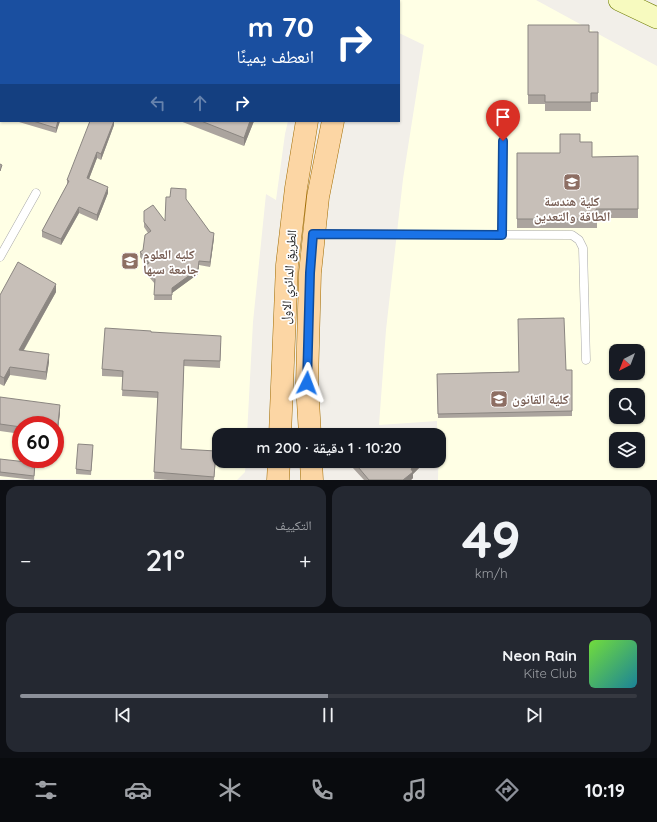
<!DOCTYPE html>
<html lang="ar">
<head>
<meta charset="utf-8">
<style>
  :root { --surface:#171b24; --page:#242831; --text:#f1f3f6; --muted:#9ea1a6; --line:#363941; --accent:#8c9099 }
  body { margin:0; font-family:Quicksand,"Noto Naskh Arabic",sans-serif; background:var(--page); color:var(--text); direction:rtl; height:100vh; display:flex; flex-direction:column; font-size:15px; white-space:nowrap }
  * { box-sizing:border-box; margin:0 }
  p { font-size:13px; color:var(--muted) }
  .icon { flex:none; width:22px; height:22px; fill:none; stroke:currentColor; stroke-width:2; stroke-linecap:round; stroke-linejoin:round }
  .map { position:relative; height:480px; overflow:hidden; direction:ltr }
  .side { display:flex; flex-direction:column; gap:6px; padding:6px; background:#0d0f14; flex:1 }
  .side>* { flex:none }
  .banner { position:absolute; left:0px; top:0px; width:400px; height:122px; box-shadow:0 1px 3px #0004; direction:rtl; background:#1a4fa0; color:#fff; overflow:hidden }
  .needle { width:26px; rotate:222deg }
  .tools { position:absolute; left:609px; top:344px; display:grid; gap:8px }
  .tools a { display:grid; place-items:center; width:36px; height:36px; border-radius:8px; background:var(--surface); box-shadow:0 1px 3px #0004; font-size:20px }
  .speed { position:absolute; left:12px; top:416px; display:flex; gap:8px; font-size:20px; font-weight:700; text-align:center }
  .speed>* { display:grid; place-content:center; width:52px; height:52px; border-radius:50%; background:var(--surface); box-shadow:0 1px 3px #0004; line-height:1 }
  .speed .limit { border:6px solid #d22; background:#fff; color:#111 }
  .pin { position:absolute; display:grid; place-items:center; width:34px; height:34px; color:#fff; margin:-41px -17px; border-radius:50% 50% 50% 0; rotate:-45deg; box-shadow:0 0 4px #0007 }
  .pin .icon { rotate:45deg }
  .me { position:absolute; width:44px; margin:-22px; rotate:3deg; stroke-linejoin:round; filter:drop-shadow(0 0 3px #0008) }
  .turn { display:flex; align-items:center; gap:14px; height:84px; padding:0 20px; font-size:18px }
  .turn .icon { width:52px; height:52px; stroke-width:2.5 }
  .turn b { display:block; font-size:28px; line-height:34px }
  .lanes { display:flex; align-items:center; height:38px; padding:0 20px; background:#0003; justify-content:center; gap:20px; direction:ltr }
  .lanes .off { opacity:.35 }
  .big { font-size:30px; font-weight:600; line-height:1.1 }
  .side .widget { flex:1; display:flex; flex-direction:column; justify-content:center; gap:6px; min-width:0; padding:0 14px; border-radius:12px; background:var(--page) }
  .side .dial { align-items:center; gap:0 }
  .dial b { font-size:52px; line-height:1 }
  .song { display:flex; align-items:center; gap:12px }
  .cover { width:48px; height:48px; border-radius:6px; background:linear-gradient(135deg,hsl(100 70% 55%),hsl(190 70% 35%)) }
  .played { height:4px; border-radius:2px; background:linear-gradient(90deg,var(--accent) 50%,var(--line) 50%) }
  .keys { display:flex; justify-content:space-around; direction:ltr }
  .heat { display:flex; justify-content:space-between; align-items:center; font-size:22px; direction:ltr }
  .side .tiles { flex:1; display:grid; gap:6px; grid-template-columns:1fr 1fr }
  .widget:last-child { grid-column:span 2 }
  .trip { position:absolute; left:212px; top:428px; width:234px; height:40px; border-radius:12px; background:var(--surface); box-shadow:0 1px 3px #0004; font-weight:600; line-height:40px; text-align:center; direction:rtl }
  .menu { display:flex; height:64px; justify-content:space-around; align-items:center; background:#090b0e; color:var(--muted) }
  .menu .icon { width:28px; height:28px }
  .menu .current { color:var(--accent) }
  .menu b { font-size:18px; color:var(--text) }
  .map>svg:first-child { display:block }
  .education { fill:#ffffe5; fill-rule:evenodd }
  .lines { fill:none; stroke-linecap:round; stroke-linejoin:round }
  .lane-casing { stroke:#a9a9a9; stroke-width:9 }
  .secondary-casing { stroke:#707d05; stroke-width:22 }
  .primary-casing { stroke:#a06b00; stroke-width:23 }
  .lane { stroke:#fff; stroke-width:8 }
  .secondary { stroke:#f7fabf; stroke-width:21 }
  .primary { stroke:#fcd6a4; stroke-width:22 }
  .wall { fill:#aba49e }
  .shaded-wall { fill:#8b8681 }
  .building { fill:#c7bfb8; stroke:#8b8681 }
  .route-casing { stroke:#114b97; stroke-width:10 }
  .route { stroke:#1a73e8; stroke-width:7 }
  .labels { text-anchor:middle; stroke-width:3.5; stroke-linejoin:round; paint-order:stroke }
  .education-label { font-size:13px; font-weight:bold; fill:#785e54; stroke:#fff; text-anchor:start }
  .street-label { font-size:13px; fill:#222; stroke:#fff }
</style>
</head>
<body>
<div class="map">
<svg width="657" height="480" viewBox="0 0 657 480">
  <rect width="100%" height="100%" fill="#f2efe9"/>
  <path class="education" d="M0,0H325L1,1V121H288L285,134L276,200L266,194L253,322L247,435H219V461H246L245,472L237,480L0,479ZM21,425H55V459H21Z
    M391,0H536L657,66V480H438L439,435H437V421L379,425L386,330L403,179L424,45L399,33V1H390ZM616,351H638V373H616ZM616,395H638V417H616ZM616,439H638V461H616Z"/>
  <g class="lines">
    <defs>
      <path id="lane" d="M316,234L572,235L579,240L583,248L586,360
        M502,235L503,141
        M0,257L36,193"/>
      <path id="secondary" d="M619,0L657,18"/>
      <path id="primary" d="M345,1V0
        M370,1V0
        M280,435L287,265L296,188L307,121
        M310,435L307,383L310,273L318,197L333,121
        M311,461L312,480
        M278,480L279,461"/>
    </defs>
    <use href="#lane" class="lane-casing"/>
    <use href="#secondary" class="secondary-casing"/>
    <use href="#primary" class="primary-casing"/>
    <use href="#lane" class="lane"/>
    <use href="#secondary" class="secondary"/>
    <use href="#primary" class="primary"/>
  </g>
  <path class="wall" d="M528,25L589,32H598V102H591V111H545V104H528Z
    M19,121H60L56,133L19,122Z
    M114,121V125L101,160L97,158L89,179L108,193L97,221L79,213L61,245L42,237V231L67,185V180Z
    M180,121H254L244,146Z
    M580,142L592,157L638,156V218H597V228H517V153H560Z
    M186,200L214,238L210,267L199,265L198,274L172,293V300H154L155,284L144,271V266L146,265L140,257V252L143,250L148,233L144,227V211L165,221Z
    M56,292L24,350L49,362L46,380L10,375L4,386L0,384V295Z
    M151,332L221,343L220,368L184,366L181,449L216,457L214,480H168L154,479L158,398L122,396L123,377L102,376V369Z
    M572,370V416L438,418L437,374Z
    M0,397L60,412L57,439L55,438V425H21V434L0,431Z
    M93,450L91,475L76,474V469Z
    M0,459L35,468L34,480L0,476Z
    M352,461H423V464L413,474V478L411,480H364L352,467Z"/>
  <path class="shaded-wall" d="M58,121H60L56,133V128Z
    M114,121V125L101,160V154Z
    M250,121H254L244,146V138Z
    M97,152V158L87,184V178Z
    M108,187V193L97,221V215Z
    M79,207V213L61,245V239Z
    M214,233V238L210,267V262Z
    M199,261V265L198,274L172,293V288Z
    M56,284V292L19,358V350Z
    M49,354V362L46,380V372Z
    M10,367V375L4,386V378Z
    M60,405V412L57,439V432Z
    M420,461H423V464L413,474V478L411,480H403L411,469Z"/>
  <path class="building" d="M169,0H191V1H168Z
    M240,0H262V1H240Z
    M528,25H589V32H598V93H591V102H545V95H528Z
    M33,121H58L56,128Z
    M90,121H114L101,154L97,152L87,178L108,187L97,215L79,207L61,239L42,231L69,181L67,180Z
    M201,121H250L244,138Z
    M560,134H580V142H592V157L638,156V209H596L597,219H517V153H560Z
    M0,164L2,165L0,171Z
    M171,188L186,189V199L210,232L214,233L210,262L199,261L198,269L172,288V295H154L155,279L144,266L149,263L140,252L143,250L145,235L151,231L144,222V211L153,205L165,221L166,197H170Z
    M18,262L56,284L19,350L49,354L46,372L10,367L4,378L0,376V295Z
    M564,318L566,370H572V411L438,414L437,374L519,372L518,319Z
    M105,328L151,331V332L221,336L220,361L184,360L181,449L216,451L214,477L154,472L158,392L122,390L123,371L102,369Z
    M0,397L60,405L57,432H55V425H21V427L0,424Z
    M396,430L401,435H391Z
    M78,444L93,445L91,471L76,469Z
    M0,459L35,463L34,476L0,472Z
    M353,461H420L411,469L413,472L403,480H369Z"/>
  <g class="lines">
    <defs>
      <path id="route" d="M307,383L310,273L313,234L502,235L503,141"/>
    </defs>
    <use href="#route" class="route-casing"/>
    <use href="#route" class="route"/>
  </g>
  <defs>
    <symbol id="university-square" viewBox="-11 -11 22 22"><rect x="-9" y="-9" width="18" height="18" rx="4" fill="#8d6e63" stroke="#fff"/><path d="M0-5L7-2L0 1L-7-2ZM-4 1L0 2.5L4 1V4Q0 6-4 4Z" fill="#fff"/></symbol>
  </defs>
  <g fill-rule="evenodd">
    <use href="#university-square" x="562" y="172" width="20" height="20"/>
    <use href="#university-square" x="120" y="251" width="20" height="20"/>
    <use href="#university-square" x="489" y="389" width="20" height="20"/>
  </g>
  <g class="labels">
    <g class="education-label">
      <text x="572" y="206" text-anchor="middle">كلية هندسة<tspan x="572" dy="15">الطاقة والتعدين</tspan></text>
      <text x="143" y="259">كليه العلوم<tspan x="143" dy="15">جامعة سبها</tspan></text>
      <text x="512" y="404">كلية القانون</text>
    </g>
    <g class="street-label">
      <text transform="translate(288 277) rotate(-86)" y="5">الطريق الدائري الاول</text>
    </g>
  </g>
</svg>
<div class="tools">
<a><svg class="needle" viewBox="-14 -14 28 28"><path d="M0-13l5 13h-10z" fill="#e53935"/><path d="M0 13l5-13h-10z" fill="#9ea1a6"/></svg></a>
<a><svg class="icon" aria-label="search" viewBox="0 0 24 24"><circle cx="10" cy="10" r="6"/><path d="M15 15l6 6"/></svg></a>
<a><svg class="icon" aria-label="layers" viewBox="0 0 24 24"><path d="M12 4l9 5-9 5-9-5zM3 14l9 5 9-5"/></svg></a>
</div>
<div class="speed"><div class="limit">60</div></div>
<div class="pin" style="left:503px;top:141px;background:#d93025"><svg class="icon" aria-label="arrive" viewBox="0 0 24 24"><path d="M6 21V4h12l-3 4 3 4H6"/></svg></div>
<svg class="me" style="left:307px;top:383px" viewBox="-20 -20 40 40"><path d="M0-17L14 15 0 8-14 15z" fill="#1a73e8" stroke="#fff" stroke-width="4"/></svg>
<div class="trip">10:20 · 1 دقيقة · 200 m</div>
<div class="banner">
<div class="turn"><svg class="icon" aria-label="right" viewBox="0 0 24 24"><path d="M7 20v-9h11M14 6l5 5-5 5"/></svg><div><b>70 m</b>انعطف يمينًا</div></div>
<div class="lanes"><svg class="icon off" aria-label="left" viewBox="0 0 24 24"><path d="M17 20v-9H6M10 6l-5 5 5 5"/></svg><svg class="icon off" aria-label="ahead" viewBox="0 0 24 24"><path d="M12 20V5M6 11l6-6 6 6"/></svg><svg class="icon" aria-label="right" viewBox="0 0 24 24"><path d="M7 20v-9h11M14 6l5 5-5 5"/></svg></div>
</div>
</div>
<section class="side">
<div class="tiles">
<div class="widget dial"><b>49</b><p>km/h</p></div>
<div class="widget"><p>التكييف</p>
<div class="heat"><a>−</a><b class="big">21°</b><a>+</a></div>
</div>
<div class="widget">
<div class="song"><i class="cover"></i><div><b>Neon Rain</b><p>Kite Club</p></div></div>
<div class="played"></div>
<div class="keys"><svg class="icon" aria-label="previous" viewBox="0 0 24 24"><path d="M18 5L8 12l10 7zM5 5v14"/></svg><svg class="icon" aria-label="pause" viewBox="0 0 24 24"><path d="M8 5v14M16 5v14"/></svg><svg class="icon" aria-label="next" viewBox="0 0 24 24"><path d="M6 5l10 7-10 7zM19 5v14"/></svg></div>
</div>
</div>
</section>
<nav class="menu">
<b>10:19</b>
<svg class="icon current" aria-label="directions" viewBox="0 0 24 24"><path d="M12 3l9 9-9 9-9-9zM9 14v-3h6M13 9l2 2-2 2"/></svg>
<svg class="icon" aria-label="music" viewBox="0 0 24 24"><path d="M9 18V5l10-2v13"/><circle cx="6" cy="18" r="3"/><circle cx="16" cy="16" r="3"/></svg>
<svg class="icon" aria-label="phone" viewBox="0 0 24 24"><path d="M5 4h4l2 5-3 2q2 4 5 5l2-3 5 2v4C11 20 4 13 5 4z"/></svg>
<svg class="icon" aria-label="climate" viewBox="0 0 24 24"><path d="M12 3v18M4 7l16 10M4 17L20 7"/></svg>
<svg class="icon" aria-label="car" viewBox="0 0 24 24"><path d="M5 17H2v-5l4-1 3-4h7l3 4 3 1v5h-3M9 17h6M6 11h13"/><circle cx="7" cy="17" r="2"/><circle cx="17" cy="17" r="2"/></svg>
<svg class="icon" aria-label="filters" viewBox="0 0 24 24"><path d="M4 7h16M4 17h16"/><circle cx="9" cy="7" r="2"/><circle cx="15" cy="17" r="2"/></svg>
</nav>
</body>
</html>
